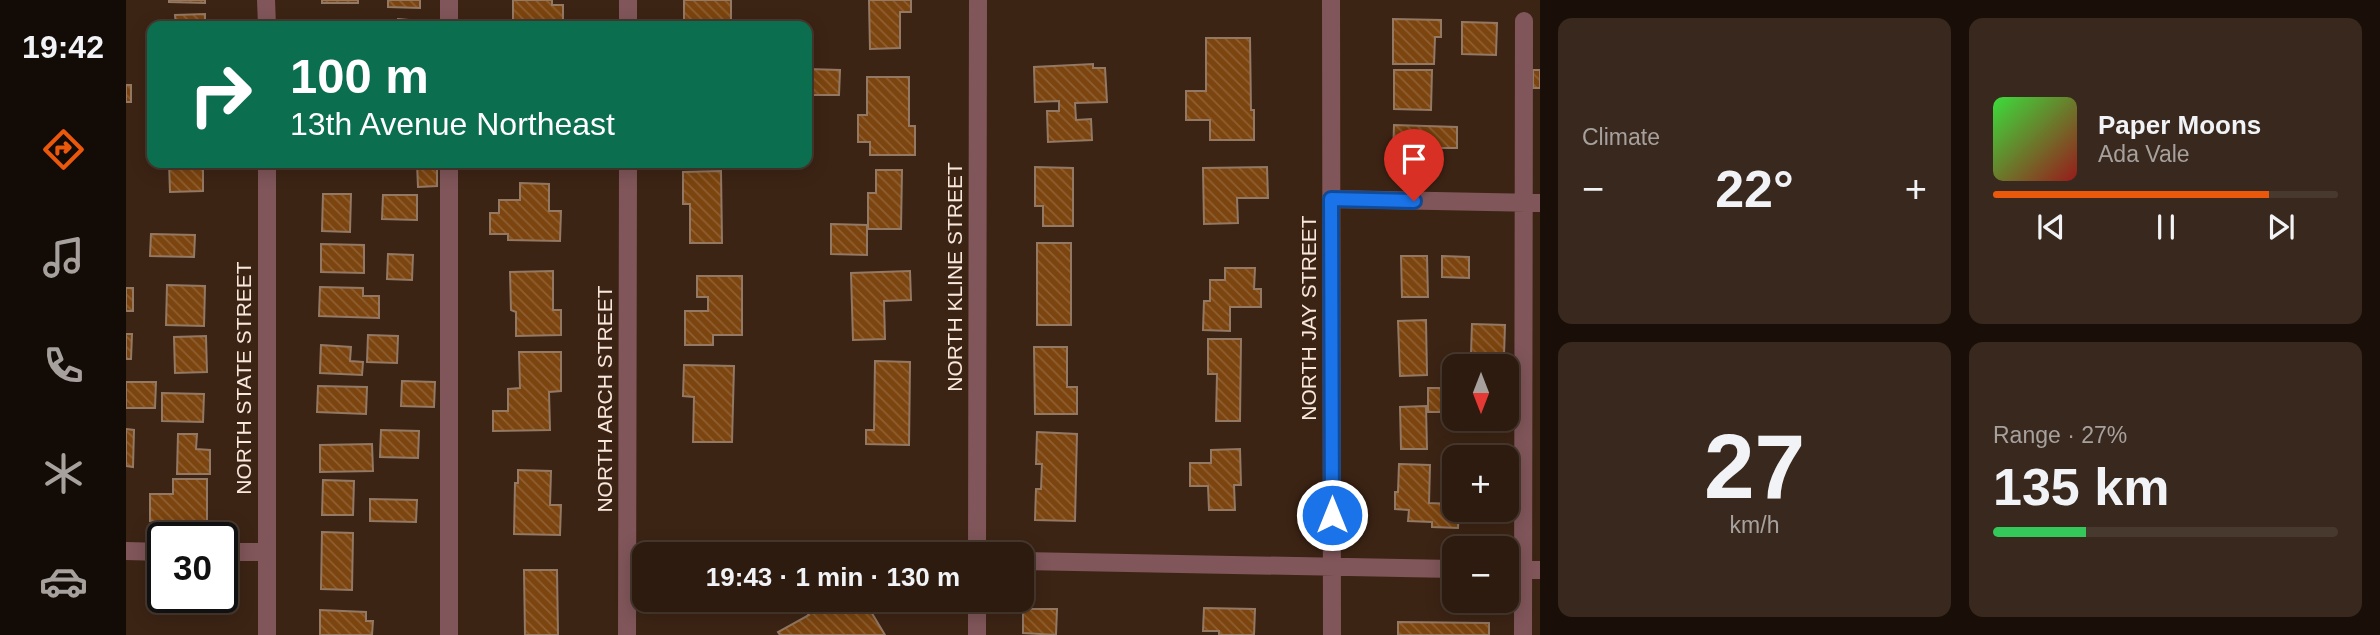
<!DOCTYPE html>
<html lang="en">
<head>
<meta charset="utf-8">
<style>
  :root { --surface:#2d1b0f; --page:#39281d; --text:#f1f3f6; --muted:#a7a19e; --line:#48392f; --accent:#ea580c }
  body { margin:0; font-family:Arial,sans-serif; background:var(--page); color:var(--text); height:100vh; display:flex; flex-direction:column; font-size:26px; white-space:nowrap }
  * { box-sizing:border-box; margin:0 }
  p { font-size:23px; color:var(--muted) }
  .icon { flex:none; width:38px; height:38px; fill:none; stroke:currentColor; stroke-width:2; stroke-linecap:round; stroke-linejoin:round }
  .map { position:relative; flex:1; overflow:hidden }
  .panel { display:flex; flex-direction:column; gap:18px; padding:18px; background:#190f08; width:840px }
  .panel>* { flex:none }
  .banner { position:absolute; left:21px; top:21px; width:665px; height:147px; border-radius:14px; box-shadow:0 4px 18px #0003,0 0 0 2px var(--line); background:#0b6e4f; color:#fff; overflow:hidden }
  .needle { width:46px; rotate:180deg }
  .tools { position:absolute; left:1316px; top:354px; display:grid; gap:14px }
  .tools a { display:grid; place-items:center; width:77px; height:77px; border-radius:14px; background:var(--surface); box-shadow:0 4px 18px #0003,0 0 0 2px var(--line); font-size:35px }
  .speed { position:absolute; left:21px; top:522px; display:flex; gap:14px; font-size:35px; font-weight:700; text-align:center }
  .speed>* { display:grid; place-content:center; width:91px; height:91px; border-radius:50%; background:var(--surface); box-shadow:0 4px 18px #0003,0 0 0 2px var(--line); line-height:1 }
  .speed .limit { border:4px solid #111; border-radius:10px; background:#fff; color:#111 }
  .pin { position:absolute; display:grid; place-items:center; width:60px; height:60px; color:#fff; margin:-72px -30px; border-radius:50% 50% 50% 0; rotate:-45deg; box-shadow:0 0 7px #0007 }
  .pin .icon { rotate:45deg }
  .me { position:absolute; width:77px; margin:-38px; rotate:0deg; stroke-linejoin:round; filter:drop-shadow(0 0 5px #0008) }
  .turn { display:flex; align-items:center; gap:24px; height:147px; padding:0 28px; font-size:32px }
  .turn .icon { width:91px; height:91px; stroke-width:2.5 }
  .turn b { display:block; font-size:49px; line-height:60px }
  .big { font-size:52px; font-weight:600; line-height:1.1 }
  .panel .tile { flex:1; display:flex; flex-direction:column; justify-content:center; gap:10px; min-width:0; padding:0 24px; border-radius:14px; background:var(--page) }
  .panel .dial { align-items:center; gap:0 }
  .dial b { font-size:91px; line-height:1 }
  .song { display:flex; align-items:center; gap:21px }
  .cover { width:84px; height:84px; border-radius:10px; background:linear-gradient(135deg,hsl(120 70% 55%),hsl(0 70% 35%)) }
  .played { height:7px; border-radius:4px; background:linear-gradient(90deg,var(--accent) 80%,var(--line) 80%) }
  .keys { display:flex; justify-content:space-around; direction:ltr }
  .heat { display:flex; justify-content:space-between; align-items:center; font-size:38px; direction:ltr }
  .charge { height:10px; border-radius:5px; background:linear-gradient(90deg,#34c759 27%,var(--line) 0) }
  .panel .tiles { flex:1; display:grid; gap:18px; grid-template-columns:repeat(2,1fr) }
  .trip { position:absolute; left:506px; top:542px; width:402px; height:70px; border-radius:14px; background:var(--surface); box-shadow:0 4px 18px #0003,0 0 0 2px var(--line); font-weight:600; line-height:70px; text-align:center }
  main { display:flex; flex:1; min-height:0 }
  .menu { display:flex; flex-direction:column; width:126px; justify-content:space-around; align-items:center; background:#120b06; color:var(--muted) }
  .menu .icon { width:49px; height:49px }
  .menu .selected { color:var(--accent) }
  .menu b { font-size:32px; color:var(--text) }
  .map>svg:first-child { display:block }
  .building { fill:url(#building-back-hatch); stroke:#937863; stroke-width:2 }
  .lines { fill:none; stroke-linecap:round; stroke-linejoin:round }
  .minor { stroke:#80565a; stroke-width:18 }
  .route-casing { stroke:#114b97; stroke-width:18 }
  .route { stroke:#1a73e8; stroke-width:12 }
  .labels { text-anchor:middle; stroke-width:7; stroke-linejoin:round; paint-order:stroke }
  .street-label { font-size:21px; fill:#f8e7dd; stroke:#3c2414 }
</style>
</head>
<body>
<main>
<nav class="menu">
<b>19:42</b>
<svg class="icon selected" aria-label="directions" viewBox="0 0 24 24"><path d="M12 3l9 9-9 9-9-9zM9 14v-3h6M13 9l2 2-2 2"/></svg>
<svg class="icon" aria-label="music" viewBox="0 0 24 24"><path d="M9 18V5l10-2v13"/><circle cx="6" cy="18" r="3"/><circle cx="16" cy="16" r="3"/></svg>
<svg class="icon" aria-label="phone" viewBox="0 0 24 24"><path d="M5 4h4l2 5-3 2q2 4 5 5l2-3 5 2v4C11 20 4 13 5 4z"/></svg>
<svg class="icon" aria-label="climate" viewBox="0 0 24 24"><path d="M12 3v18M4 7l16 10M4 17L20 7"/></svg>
<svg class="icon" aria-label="car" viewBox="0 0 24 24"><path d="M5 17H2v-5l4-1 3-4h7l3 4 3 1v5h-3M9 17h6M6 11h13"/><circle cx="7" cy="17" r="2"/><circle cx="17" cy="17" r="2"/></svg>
</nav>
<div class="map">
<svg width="1414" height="635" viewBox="0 0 1414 635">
  <defs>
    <pattern id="building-back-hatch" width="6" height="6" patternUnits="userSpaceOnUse" patternTransform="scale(1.75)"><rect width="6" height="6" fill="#7c440e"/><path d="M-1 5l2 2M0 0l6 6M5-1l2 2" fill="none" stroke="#8f5f31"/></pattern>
  </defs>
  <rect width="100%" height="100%" fill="#3c2414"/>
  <path class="building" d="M43,0H79V3L43,2Z
    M196,0H232V3H196Z
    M262,0H294V8L262,7Z
    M387,0H426V5H437V26H387Z
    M558,0H605V25L620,26H558Z
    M743,0H785V12H774V48L744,49Z
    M79,14V26H50L49,15Z
    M272,19L293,21V26H271Z
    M1267,19L1315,20V37H1309L1308,64H1267Z
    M1336,22L1371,23L1370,55L1336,54Z
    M1080,38H1124L1125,110H1128V140H1084V120H1060V91H1080Z
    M967,64V68H979L981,102L949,103L950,120L965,119L966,140L922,142L921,111H933V101L909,102L908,67Z
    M682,69L714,70L713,95H682Z
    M1268,70H1306L1305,110L1268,109Z
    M1407,70H1414V88H1407Z
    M741,77H783V126H789V155H744V142H732V115H741Z
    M0,85H5V102H0Z
    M1268,125L1331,127V148H1302L1301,158L1267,157Z
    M43,163H77V191L44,192Z
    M291,163H311V186L292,187Z
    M909,167L947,168V226H917V206H909Z
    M1141,167L1142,198H1111L1112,223L1078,224L1077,168Z
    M750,170H776L775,229H742V193H750Z
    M595,171L596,243H564V204H557V172Z
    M394,183L423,184V211H435L434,241L382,240V234H364V213H373V200H394Z
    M197,194H225L224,232L196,231Z
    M257,195H291V220L256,219Z
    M705,224L741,225V255L705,254Z
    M25,234L69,235L68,257L24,256Z
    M911,243H945V325H911Z
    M195,244L238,245V273L195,272Z
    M262,254L287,255L286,280L261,279Z
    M1275,256H1301L1302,297H1276Z
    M1316,256L1343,257V278L1316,277Z
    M1099,268H1129L1128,289H1135V307H1104V331L1077,330L1078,301H1084V280H1099Z
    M427,271V310H435V335L390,336V312L385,310L384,272Z
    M784,271L785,300L758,301L759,339L727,340L725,273Z
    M571,276H616V335H587V345H559V311H582V297H571Z
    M41,285L79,286L78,326L40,325Z
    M194,287L237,288V296H253V318L193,316Z
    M0,288H7V311H0Z
    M1300,320L1301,375L1274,376L1272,321Z
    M1346,324L1379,325L1378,355L1345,354Z
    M0,334H6L5,359H0Z
    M242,335L272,336L271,363L241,362Z
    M80,336L81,372L49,373L48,337Z
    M1082,339H1115L1114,421H1090L1091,374H1082Z
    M195,345L225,347L224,361L237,362L236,375L194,373Z
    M908,347H941V387H951V414H909Z
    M393,352H435V391L423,392L424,430L367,431V411H382V389L394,388Z
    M749,361L784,362L783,445L740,444V430H748Z
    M558,365L608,366L606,442H567L568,397L557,396Z
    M276,381L309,382L308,407L275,406Z
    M0,382H30L29,408H0Z
    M192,386L241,387L240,414L191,412Z
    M1302,388H1328V412H1302Z
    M36,393L78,394L77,422L36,421Z
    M1300,406L1301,449H1275L1274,407Z
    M0,429L8,430L7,467L0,466Z
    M255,430L293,431L292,458L254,457Z
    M911,432L951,434L949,521L909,520L910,489H915L916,464H910Z
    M52,434H71L70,449L84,450V474H51Z
    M246,444L247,471L194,472V445Z
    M1114,449L1115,485H1108L1109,510H1083L1082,486H1064V463H1085V450Z
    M1273,464L1304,465L1303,503L1328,504V509H1333L1332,528L1306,527V522L1282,521L1283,510L1269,509V492H1272Z
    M392,470L425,471L424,505H435L434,535L388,534L389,483H392Z
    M47,479H81V522L24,521V494H47Z
    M197,480L228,481L227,515H196Z
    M244,499L291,500L290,522L244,521Z
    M196,532L227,533L226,590L195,589Z
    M398,570H431L432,635H399Z
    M670,600H738L759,635H654L652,632L683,615Z
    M1078,608L1129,609L1128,635H1093V631H1077Z
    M897,609H931L930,635L897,633Z
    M194,610L240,612V621H247L246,635H194Z
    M1272,622L1363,623V635H1272Z"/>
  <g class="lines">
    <path class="minor" d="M140,0L141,26
      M1205,0L1206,635
      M323,26V0
      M502,26V0
      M141,163V635
      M1205,199L1414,203
      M0,551L37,552
      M96,552H141
      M851,555L852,0
      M896,561L1328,569
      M1381,569L1414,570
      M323,635V163
      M501,635L502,163
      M851,635V600
      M1397,635L1398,21"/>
  </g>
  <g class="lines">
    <defs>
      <path id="route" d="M1206,515L1205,199L1288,201"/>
    </defs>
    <use href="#route" class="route-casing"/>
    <use href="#route" class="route"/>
  </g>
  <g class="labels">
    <g class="street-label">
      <text transform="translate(829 277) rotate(-90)" y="7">NORTH KLINE STREET</text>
      <text transform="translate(1183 318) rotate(-90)" y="7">NORTH JAY STREET</text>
      <text transform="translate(118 378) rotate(-90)" y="7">NORTH STATE STREET</text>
      <text transform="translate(479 399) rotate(-90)" y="7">NORTH ARCH STREET</text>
    </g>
  </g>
</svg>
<div class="tools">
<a><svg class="needle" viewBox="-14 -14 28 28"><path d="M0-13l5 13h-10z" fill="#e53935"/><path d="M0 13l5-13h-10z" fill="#a7a19e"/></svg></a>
<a>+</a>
<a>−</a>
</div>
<div class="speed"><div class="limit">30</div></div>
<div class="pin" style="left:1288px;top:201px;background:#d93025"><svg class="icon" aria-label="arrive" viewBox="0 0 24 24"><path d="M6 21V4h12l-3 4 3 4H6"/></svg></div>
<svg class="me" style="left:1206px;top:515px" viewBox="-20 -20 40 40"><circle r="17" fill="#1a73e8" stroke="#fff" stroke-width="3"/><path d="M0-11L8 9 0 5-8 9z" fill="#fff"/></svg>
<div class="trip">19:43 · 1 min · 130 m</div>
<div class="banner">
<div class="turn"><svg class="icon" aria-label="right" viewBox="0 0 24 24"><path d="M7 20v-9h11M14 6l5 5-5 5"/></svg><div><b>100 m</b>13th Avenue Northeast</div></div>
</div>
</div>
<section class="panel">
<div class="tiles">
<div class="tile"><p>Climate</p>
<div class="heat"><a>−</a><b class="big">22°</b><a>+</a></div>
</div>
<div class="tile">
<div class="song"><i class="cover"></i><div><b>Paper Moons</b><p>Ada Vale</p></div></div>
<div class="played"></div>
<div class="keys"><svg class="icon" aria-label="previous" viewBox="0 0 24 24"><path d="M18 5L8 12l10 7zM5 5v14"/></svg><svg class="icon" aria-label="pause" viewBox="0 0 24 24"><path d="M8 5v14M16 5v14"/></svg><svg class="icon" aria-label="next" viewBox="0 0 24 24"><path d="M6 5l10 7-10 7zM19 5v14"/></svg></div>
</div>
<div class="tile dial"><b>27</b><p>km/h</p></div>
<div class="tile"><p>Range · 27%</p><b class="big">135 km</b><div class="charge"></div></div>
</div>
</section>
</main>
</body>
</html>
